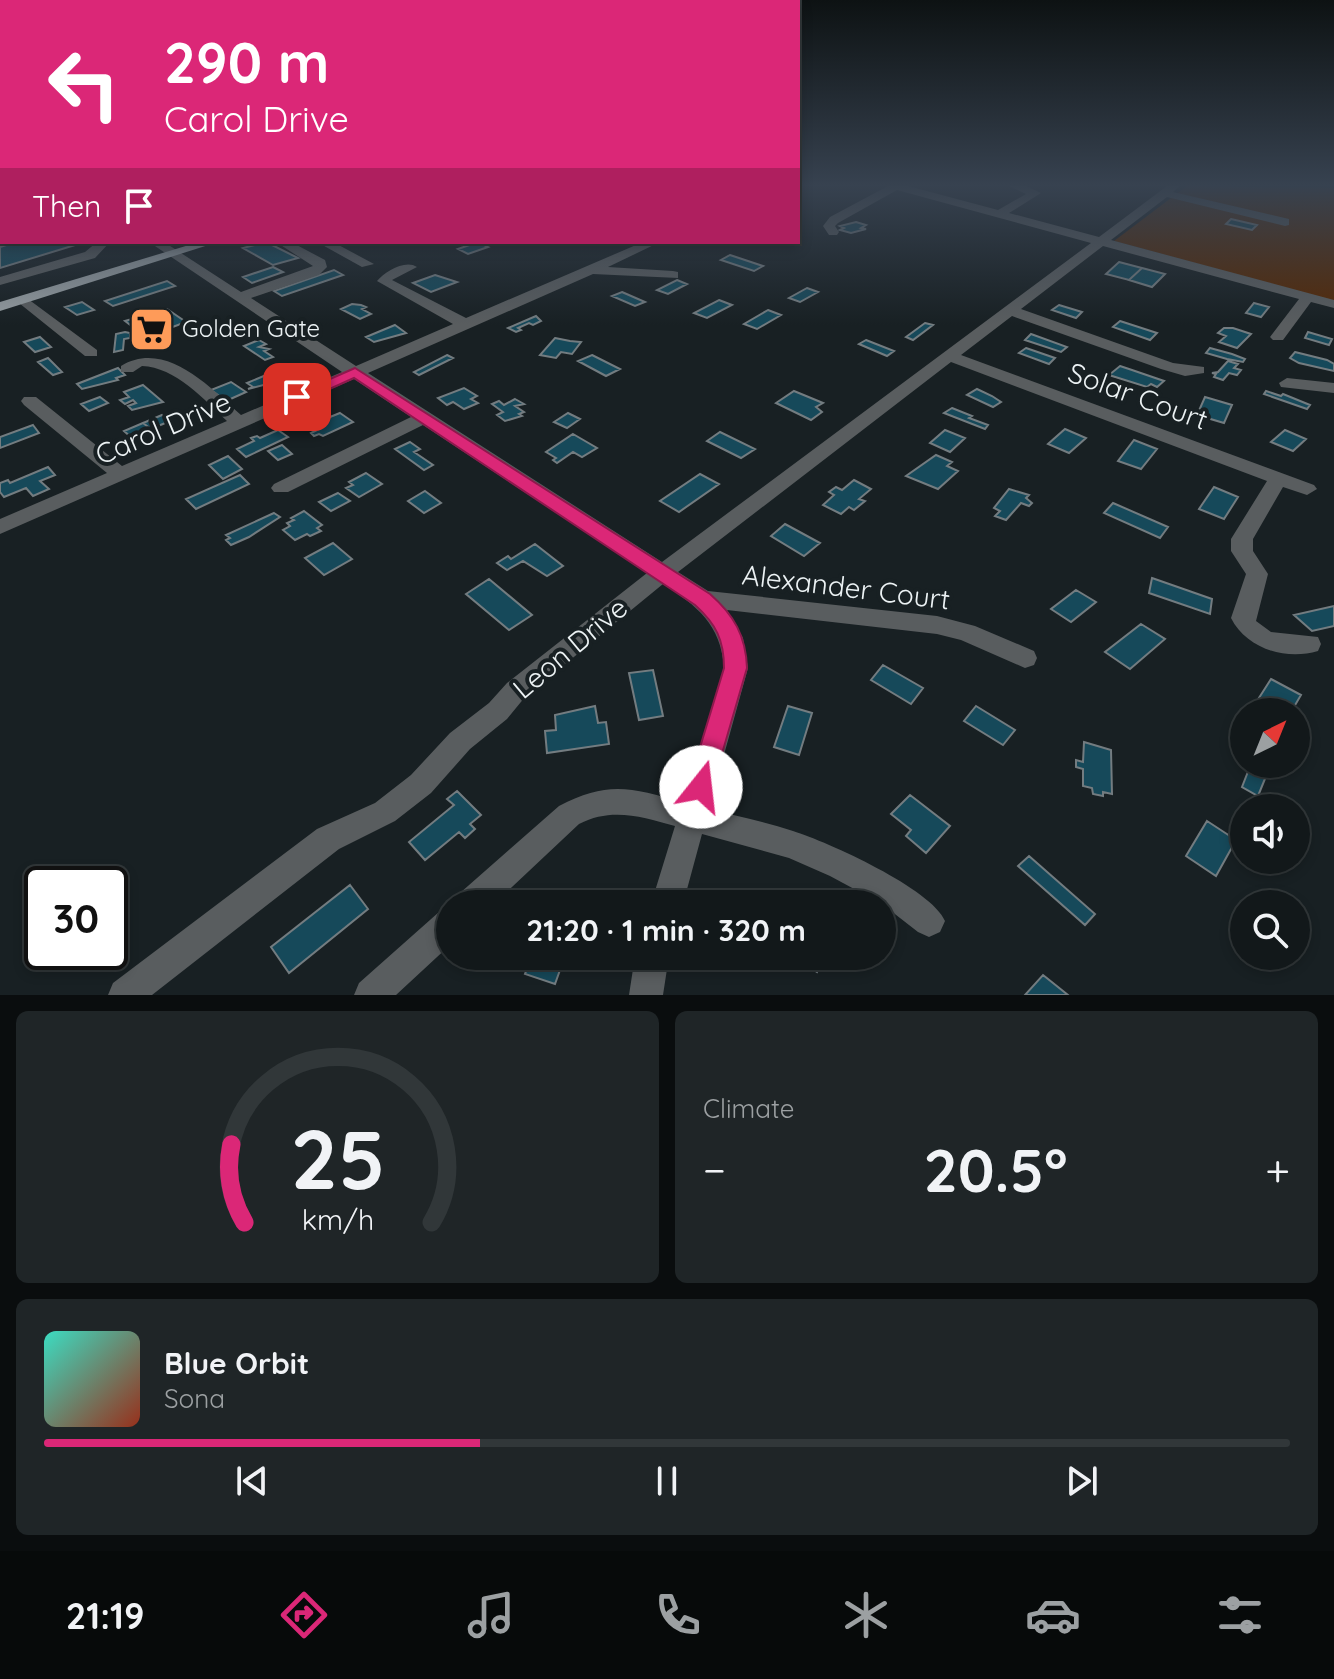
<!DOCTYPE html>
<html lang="en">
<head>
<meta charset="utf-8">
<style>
  :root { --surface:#12181a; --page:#1f2527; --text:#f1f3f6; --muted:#9ca0a2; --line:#313739; --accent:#db2777 }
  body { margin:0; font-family:Quicksand,sans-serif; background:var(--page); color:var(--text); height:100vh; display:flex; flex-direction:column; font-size:30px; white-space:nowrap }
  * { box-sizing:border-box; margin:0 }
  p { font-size:26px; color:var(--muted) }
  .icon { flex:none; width:44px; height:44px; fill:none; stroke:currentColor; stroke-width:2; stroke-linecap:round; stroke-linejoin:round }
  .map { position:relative; height:995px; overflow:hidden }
  .side { display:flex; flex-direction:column; gap:16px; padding:16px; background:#0a0d0e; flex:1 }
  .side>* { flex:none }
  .top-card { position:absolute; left:0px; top:0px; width:800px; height:244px; box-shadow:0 4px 12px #0003,0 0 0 2px var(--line); background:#db2777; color:#fff; overflow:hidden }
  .needle { width:52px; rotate:43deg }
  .buttons { position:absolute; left:1230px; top:698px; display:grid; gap:16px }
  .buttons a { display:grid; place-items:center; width:80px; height:80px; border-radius:50%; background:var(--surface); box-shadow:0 4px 12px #0003,0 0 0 2px var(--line); font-size:40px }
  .speed { position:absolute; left:24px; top:866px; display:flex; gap:16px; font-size:40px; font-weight:700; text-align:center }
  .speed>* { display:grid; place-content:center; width:104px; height:104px; border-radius:50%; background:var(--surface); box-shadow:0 4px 12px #0003,0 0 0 2px var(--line); line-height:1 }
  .speed .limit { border:4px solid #111; border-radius:12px; background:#fff; color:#111 }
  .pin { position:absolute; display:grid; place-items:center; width:68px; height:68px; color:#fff; margin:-34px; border-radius:16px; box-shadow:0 4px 12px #0006 }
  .me { position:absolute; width:88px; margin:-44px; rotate:16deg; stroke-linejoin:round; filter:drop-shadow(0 0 6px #0008) }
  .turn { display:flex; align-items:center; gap:28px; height:168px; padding:0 32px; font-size:36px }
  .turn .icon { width:104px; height:104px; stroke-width:2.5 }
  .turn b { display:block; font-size:56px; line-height:68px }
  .then { display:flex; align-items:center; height:76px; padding:0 32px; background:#0003; gap:16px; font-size:30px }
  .big { font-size:60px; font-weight:800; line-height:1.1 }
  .side .widget { flex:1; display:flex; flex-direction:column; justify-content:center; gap:12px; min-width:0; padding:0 28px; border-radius:12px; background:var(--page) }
  .side .dial { align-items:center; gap:0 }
  .dial svg { height:208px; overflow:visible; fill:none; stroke:var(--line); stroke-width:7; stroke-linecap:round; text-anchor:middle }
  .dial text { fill:var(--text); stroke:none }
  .song { display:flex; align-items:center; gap:24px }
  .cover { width:96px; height:96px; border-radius:12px; background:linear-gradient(135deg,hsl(170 70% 55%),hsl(10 70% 35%)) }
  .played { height:8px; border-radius:4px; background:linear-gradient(90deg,var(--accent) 35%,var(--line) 35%) }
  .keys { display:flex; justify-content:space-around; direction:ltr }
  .heat { display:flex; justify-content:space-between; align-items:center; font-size:44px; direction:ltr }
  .side .tiles { flex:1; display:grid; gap:16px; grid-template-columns:1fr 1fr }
  .widget:last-child { grid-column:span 2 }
  .trip { position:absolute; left:436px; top:890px; width:460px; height:80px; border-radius:40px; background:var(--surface); box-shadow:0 4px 12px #0003,0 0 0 2px var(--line); font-weight:800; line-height:80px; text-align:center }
  .tab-bar { display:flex; height:128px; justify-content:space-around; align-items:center; background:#070a0a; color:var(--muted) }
  .tab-bar .icon { width:56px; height:56px }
  .tab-bar .active { color:var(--accent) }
  .tab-bar b { font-size:36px; color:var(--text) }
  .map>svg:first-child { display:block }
  .green { fill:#552906 }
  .building { fill:#16495a; stroke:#737c80; stroke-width:2 }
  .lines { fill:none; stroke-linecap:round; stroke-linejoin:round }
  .minor { fill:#595d5f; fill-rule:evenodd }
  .major { fill:#959da1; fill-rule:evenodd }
  .route { fill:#db2777; stroke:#8e194d; stroke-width:2 }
  .labels { text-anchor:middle; stroke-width:8; stroke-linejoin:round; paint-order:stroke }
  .far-poi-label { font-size:24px; fill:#ecf2f4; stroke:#182023; text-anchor:start }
  .street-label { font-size:28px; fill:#ecf2f4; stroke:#182023 }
</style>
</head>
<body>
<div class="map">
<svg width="1334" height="995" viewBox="0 0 1334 995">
  <rect width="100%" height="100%" fill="#182023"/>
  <path class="green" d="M1187,186L1334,188V301L1114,241Z"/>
  <path class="building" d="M1231,219L1257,225L1252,230L1226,224Z
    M856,222L866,225L861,228L866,229L851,233L840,230L844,228L840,226Z
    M7,242H85L0,268V247L10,244Z
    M266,242L298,258L273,265L243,248Z
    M478,242L488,247L468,254L458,249Z
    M730,255L763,266L754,271L721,260Z
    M1119,262L1142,268L1129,280L1106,274Z
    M273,267L283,272L252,283L243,277Z
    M1142,268L1165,274L1152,287L1129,280Z
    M334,270L343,275L282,296L274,291Z
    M435,275L457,282L431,292L413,283Z
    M677,280L687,284L668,294L657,290Z
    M167,281L175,286L113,306L105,301Z
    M807,288L818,292L800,302L789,298Z
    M622,292L645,302L635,306L612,296Z
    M719,300L732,305L707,318L694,313Z
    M82,302L94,310L77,315L65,307Z
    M1254,303L1269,307L1261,317L1246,313Z
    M352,304L361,305L366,307L362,309L371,314L360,319L341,309Z
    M1059,305L1082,312L1076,318L1052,310Z
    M167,309L186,322L146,337L125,321Z
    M768,310L781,315L757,329L744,324Z
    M536,316L541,321L533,325L529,323L518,328L521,330L516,332L508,328Z
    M1120,321L1157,333L1150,340L1113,327Z
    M925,323L933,325L913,340L906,337Z
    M395,325L406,333L374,342L366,337Z
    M1224,328H1233L1251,334L1237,348L1219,342L1226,336L1218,333Z
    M125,332L130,333V338L124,339L123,350L114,352L116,334Z
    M1308,332L1332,339L1329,345L1305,338Z
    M1031,334L1067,347L1061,352L1025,340Z
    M40,337L51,347L35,352L24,342Z
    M555,338L570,341L581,342L572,354L561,352L556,358L540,355Z
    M259,340L266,344L259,347L269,349L264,351L273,357L265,360L244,346Z
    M866,340L894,351L887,356L859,344Z
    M1026,348L1055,358L1049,364L1019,353Z
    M1210,348L1232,354L1245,359L1243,362L1227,359L1206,353Z
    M1295,352L1327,360L1334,364V371L1299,363L1290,358Z
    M447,355L453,358L419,375L414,372Z
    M592,355L620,369L606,376L578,361Z
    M48,358L62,372L53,375L38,362Z
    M1228,361L1238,364L1234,368L1241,370L1237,375L1229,373L1223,380L1214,377L1216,374L1212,373L1218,372Z
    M1120,366L1132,370L1164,381L1157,387L1151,384L1147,387L1109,375Z
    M285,367L293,373L283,377L286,379L248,389L253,387L247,383Z
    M118,368L125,375L116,378L118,380L82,389L77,384Z
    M231,382L246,392L226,401L211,390Z
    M143,385L163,402L132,410L128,406L136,403L133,400L125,404L120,400L129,397L124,392Z
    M464,388L477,396L471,399L478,403L464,409L453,402L447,405L438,398Z
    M977,389L992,396L1001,402L993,407L967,395Z
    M794,391L823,403L816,407L822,412L811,420L776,403Z
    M1266,391L1281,396L1283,394L1310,405L1307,409L1264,394Z
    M100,397L108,403L89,411L81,404Z
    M1205,397L1232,405L1224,423L1197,415Z
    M515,399L524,404L515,406L524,412L519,414L522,416L505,421L497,415L503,412L492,404L499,401L504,405Z
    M952,408L972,416L969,418L988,425L985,429L944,413Z
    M340,413L353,422L323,436L319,434L314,436L311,433L315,431L305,427Z
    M568,413L580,419L567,428L554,422Z
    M162,415L170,421L151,429L143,423Z
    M143,423L151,429L132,438L124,431Z
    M33,425L39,433L0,448V437Z
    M1065,429L1086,438L1069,453L1048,444Z
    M278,430L288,437L246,457L237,449L254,441L251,438L257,436L260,438Z
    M945,430L965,438L950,452L930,443Z
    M1285,430L1306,439L1293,451L1271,442Z
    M720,432L755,449L741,458L707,441Z
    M573,434L597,448L582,457L573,452L557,463L553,460L556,458L546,452Z
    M1134,440L1157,449L1141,469L1118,461Z
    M410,442L420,449L414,452L433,465L424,470L395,449Z
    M282,445L292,454L278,460L268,451Z
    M936,455L952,462L947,466L958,471L938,489L906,476Z
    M228,456L242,469L223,479L209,465Z
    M48,467L55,475L40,481L49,489L33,496L26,488L4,497L0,492V483L8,480L10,483Z
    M366,473L382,484L359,497L346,488L353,485L349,482Z
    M700,474L719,484L679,512L660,501Z
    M240,475L249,484L196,509L186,499Z
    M854,480L871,489L859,499L865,501L854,510L849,507L841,514L823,505L834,495L829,492L836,487L842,490Z
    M1214,487L1238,497L1224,519L1199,509Z
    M1009,489L1029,495L1026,498L1032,503L1029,506L1021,503L1006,520L995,516L1000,511L994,508Z
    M425,491L441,503L424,513L408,501Z
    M338,493L350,501L331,511L319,502Z
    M1113,503L1168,527L1160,538L1104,513Z
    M304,511L322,525L317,528L321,531L310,536L307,534L295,540L283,530L290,526L287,523L294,520L291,518Z
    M274,513L280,517L249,537L231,545L226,540L230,538L226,535Z
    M785,524L820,543L804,556L771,536Z
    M333,543L352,559L324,575L305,558Z
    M535,544L563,566L547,576L523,561L507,570L497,563L508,556L511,559Z
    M1152,578L1212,599L1210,614L1149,593Z
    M489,579L532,615L509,630L466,594Z
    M1076,590L1096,602L1071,622L1051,609Z
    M1334,606V626L1312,631L1294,615Z
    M1141,624L1165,639L1130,669L1105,652Z
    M883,665L923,688L911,704L871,680Z
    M653,670L663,716L639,720L629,673Z
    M1271,679L1301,695L1291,712H1250Z
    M595,706L598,723L606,722L609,744L547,753L545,731L556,730L555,715Z
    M788,706L812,713L799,755L774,747Z
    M976,706L1015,730L1003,745L964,721Z
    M1084,742L1111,750L1112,794L1103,792V796L1093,794L1092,788L1083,786V769L1076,767V760L1083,762Z
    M1251,764H1271L1258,796L1242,787Z
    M457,791L481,815L470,824L475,829L465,838L459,832L425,860L409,842L454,805L447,799Z
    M910,795L950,826L926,853L906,836L911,830L891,814Z
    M1207,821L1236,840L1216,876L1186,856Z
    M1029,856L1095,914L1085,925L1018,866Z
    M350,885L368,909L289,973L271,947Z
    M532,956H565L555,984L525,974Z
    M793,956H825L817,972Z
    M1043,975L1068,995H1025Z"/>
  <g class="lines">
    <path class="minor" d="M888,186H908L998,210L1026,194L1009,186H1026L1041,193L1009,213L1099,237L1167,186H1180L1173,192L1289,219V225L1285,226L1167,197L1111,240L1334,300V308L1311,302L1283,340H1273L1270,337L1299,299L1103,246L1021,309L1173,363L1204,367V373L1185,376L1161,369L1012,316L961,355L1314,485L1317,489L1307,495L1283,487L1253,539V551L1268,574L1256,621L1271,632L1318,637L1321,644L1318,651C1285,661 1246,648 1231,618L1246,574L1231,551V539L1267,481L951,362L678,572L708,591L937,616L975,626L1034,651L1037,658L1034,665L1025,668L961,640L937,634L727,610L743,638L748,668L709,809C737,816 766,822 793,831C828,842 932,889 945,921L940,932L929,937L918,932L882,904L830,876L789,858L702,834L683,904H651L675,826C642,817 612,807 579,824L494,904H455L460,893L559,806C608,780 632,788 683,802L724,668C721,624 697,606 663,584L525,697L507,719L470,749L431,793L395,821L339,849L152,995H108L113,983L317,829L375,803L411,775L450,733L489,703L507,683L647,573L423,425L288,492H274L271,488L274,484L411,417L354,379L0,534V519L107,473L24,405L21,401L24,397H36L122,466L227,421C205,400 175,367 142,366L133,372H121V366C165,339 210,387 241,415L342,372L149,242H164L241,292L313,266L276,242H291L325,260L327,267L319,275L251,298L356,366L453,324L377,281C385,271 406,259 417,267L392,280L466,318L643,242H660L608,267L673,271L678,272V278L593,274L368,373L662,562L1091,243L897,190L838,223L835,226L839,232L837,235H829L823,226L830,217Z
      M2,204V212L0,213V205Z
      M0,234H2V242H0Z
      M97,242H110L95,258L0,285V277L85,252Z
      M317,242H333L374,264L362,267Z
      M24,296L97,350V356H85L19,303V297Z
      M1287,378L1334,383V393L1281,387L1279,383Z
      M450,907V945L396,995H354L359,983L439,912Z
      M635,956H669L663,995H629Z"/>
    <path class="major" d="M199,242H218L0,311V302Z"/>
  </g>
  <linearGradient id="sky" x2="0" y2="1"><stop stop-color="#0d1213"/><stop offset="0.57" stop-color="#374250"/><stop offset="1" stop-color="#374250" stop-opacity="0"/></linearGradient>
  <rect width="1334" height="325" fill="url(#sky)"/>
  <path class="route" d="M355,368L710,594C734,615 746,636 747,668L710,795L701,799L692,795L688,787L724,668C724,640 716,624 695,605L354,378L303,401H291L289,397Z"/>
  <defs>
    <symbol id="supermarket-square" viewBox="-11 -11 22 22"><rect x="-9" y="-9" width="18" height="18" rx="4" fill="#fe9b59" stroke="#182023"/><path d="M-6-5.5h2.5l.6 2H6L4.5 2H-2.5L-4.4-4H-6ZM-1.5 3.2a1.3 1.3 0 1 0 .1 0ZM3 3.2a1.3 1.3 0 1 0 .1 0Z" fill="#111"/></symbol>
  </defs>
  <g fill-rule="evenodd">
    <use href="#supermarket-square" x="126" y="304" width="51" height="51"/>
  </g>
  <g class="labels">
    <g class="far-poi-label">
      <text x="182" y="337">Golden Gate</text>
    </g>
    <g class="street-label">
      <text transform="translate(1138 396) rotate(20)" y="10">Solar Court</text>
      <text transform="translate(163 428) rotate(-23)" y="10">Carol Drive</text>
      <text transform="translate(846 587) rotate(7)" y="10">Alexander Court</text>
      <text transform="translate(570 648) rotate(-40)" y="10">Leon Drive</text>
    </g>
  </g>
</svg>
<div class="buttons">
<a><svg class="needle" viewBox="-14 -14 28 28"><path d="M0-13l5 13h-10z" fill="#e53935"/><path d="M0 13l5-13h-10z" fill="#9ca0a2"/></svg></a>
<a><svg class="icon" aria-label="sound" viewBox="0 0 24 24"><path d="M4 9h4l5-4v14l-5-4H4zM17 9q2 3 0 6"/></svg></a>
<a><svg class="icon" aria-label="search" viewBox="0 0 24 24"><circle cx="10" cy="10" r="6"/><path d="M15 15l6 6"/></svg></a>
</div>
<div class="speed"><div class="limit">30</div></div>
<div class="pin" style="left:297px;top:397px;background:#d93025"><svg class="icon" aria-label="arrive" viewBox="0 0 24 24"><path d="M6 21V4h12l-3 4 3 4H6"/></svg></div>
<svg class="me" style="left:701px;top:787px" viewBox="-20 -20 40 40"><circle r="19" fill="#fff"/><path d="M0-13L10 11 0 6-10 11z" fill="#db2777"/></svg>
<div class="trip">21:20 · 1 min · 320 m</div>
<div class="top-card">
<div class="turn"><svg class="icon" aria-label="left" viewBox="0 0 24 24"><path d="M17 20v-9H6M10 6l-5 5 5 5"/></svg><div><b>290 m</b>Carol Drive</div></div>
<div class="then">Then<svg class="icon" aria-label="arrive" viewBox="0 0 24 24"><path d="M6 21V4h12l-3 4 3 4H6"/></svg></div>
</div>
</div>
<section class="side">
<div class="tiles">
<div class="widget dial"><svg viewBox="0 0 100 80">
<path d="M14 69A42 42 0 1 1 86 69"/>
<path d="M14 69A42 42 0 0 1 9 39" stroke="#db2777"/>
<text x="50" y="56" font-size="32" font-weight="700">25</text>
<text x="50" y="72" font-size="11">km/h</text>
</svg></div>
<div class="widget"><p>Climate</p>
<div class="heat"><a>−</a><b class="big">20.5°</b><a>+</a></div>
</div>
<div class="widget">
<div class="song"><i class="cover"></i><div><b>Blue Orbit</b><p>Sona</p></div></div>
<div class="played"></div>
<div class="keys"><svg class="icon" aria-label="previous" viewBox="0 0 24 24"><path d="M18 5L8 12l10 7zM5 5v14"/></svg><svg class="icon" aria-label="pause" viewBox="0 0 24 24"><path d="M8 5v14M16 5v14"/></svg><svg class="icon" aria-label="next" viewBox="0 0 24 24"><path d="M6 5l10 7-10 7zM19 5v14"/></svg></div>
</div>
</div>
</section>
<nav class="tab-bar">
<b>21:19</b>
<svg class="icon active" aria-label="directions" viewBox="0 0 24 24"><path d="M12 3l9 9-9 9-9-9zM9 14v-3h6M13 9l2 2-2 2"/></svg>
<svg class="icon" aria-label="music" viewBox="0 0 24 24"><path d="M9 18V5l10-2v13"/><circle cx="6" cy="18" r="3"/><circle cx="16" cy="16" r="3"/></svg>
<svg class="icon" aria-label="phone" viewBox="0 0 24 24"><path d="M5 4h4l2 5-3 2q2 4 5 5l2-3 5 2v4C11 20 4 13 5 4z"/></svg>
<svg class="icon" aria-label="climate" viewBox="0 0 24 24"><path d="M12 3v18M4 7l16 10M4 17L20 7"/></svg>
<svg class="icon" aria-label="car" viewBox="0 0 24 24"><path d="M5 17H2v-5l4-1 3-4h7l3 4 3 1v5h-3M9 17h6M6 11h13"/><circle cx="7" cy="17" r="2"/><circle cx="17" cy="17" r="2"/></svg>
<svg class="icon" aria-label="filters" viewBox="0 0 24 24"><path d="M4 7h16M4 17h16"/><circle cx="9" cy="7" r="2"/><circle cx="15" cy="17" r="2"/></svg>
</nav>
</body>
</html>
